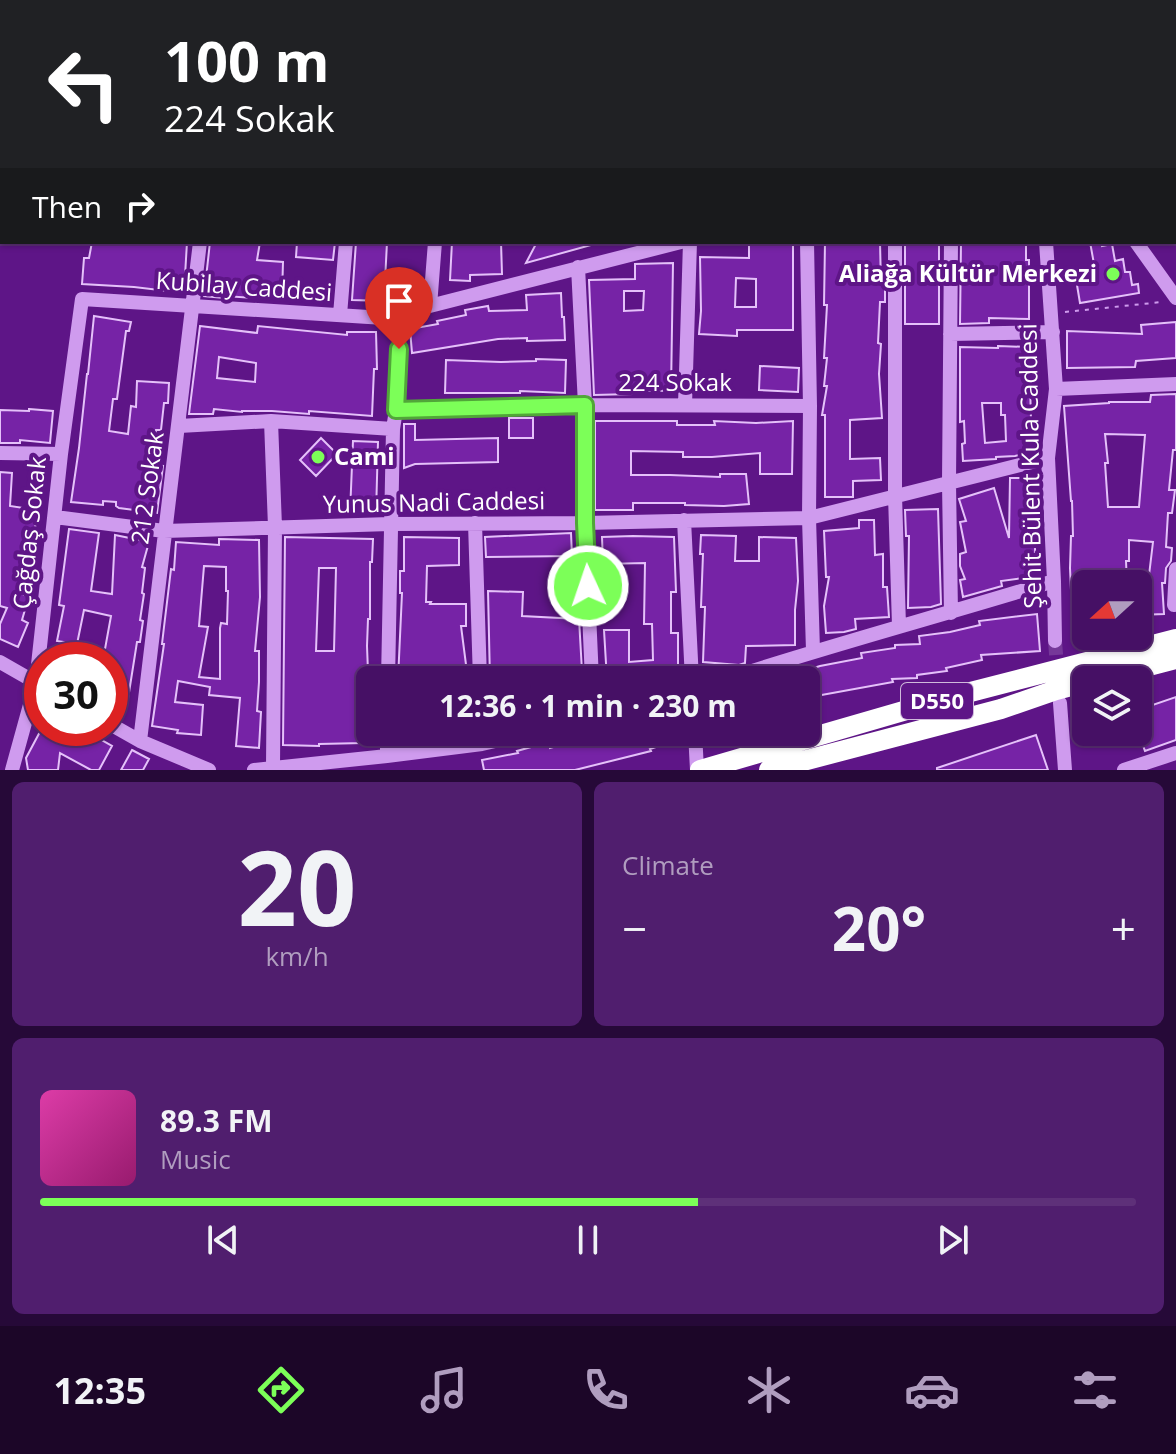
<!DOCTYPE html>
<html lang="en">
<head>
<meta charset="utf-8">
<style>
  :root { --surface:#461065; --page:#501e6e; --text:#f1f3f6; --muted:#b09dbf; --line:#5e3079; --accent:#7cff58 }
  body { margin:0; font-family:"Open Sans",sans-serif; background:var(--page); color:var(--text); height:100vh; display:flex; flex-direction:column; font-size:30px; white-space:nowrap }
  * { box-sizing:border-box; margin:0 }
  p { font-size:26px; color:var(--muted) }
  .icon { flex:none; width:44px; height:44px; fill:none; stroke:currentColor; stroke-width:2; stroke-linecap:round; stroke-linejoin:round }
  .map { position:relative; height:770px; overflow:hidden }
  .sheet { display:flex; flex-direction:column; gap:12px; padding:12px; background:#260938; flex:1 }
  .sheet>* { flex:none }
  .guide { position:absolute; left:0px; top:0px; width:1176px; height:244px; box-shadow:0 2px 6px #0004,0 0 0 2px var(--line); background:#202124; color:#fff; overflow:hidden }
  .needle { width:52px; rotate:249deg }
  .controls { position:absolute; left:1072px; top:570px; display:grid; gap:16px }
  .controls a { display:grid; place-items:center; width:80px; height:80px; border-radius:12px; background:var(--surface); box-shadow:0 2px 6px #0004,0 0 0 2px var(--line); font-size:40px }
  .speed { position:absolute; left:24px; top:642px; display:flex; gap:16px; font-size:40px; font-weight:700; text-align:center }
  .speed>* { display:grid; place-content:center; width:104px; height:104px; border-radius:50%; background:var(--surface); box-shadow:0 2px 6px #0004,0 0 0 2px var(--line); line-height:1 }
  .speed .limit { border:12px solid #d22; background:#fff; color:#111 }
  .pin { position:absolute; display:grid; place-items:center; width:68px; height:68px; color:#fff; margin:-82px -34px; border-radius:50% 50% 50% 0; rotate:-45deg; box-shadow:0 0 8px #0007 }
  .pin .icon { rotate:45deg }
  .me { position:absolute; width:88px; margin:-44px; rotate:357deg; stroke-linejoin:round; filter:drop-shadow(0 0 6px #0008) }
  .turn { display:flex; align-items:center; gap:28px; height:168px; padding:0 32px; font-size:36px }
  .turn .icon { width:104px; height:104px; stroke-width:2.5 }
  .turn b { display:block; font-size:56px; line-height:68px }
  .then { display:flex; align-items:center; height:76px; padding:0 32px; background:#0003; gap:16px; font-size:30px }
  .big { font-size:60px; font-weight:700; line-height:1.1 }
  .sheet .widget { flex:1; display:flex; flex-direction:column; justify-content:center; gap:12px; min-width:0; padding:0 28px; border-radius:12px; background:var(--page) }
  .sheet .dial { align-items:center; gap:0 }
  .dial b { font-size:104px; line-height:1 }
  .song { display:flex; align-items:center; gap:24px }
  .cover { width:96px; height:96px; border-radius:12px; background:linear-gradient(135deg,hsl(320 70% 55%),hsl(320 70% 35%)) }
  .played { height:8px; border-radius:4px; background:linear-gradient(90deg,var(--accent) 60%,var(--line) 60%) }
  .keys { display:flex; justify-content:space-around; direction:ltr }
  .heat { display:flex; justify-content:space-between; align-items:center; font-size:44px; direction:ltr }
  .sheet .tiles { flex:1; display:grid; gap:12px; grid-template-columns:1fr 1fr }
  .widget:last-child { grid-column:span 2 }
  .trip { position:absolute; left:356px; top:666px; width:464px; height:80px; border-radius:12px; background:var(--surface); box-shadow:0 2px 6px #0004,0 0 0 2px var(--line); font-weight:700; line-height:80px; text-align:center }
  .tab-bar { display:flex; height:128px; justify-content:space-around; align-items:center; background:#1c0628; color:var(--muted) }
  .tab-bar .icon { width:56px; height:56px }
  .tab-bar .on { color:var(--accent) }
  .tab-bar b { font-size:36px; color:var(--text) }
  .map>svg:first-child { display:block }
  .green { fill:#701ea0 }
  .building { fill:#7623a6; stroke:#e5c1fa; stroke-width:2; fill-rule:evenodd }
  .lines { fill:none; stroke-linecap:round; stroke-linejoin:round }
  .minor-tunnel { stroke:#763899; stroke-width:14; stroke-dasharray:14 7; stroke-linecap:butt }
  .path { stroke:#cf9bee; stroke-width:2; stroke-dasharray:4 6; stroke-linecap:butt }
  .minor { stroke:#cf9bee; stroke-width:14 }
  .highway { stroke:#fff; stroke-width:20 }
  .route-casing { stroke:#51a639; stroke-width:20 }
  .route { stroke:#7cff58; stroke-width:14 }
  .poi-dot { fill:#7cff58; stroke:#5e1587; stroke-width:3 }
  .labels { text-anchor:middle; stroke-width:8; stroke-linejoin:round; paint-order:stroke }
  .shield { fill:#5e1587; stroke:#cfb9db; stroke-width:2 }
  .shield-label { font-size:22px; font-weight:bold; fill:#fff }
  .poi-label { font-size:24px; font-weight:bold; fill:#fff; stroke:#5e1587; text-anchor:end }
  .street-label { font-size:24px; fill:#fff; stroke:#5e1587 }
</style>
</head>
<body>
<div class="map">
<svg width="1176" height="770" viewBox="0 0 1176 770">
  <rect width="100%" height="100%" fill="#5e1587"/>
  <path class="green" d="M0,0H1059L1058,2H2V79L0,77Z"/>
  <path class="building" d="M92,242H187L184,293L134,287L82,284L84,258H89Z
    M210,242H260L257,260L283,262L282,296L253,295V298L225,296L224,298L204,296Z
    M297,242H335L333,260L296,257Z
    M356,242H387L384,301L352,300Z
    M452,242H501L502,274L470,275V281L450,280Z
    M537,242H591V245L526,263Z
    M749,242H793V330H737V336L699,334L701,311L700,257L749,258ZM736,278L756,279V307H735Z
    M825,242H880L881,285H885V302H880L878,343L881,344L879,374L882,418L850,420V459L880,458L881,480L853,481V497H825V415H822L827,386H824L827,358H824L827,305H824Z
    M905,242H939V324H905Z
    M961,242H1026V260H1029V319L989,318V323L960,324Z
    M1090,242H1101L1102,246L1112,244L1115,261L1123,259L1125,272H1130L1132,285L1138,284L1139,293L1080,303L1076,279L1096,275Z
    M673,263L671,391L632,390V394L594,395L589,280L635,279V264ZM624,291H644L643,310L624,311Z
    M561,293L562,317H564L565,340L527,341V338L498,339L412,353L410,329L438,324L437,321L466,315L465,310L488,306L489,311L527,310L526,295Z
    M94,316L131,322L129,331H126L117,399H113L109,431L128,434L131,406L136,407L137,381L169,383L168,403H164L161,430H156L150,465L163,466L157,513L119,508L116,506V502L103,501V505L71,502L79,448L87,374H88Z
    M1176,322V358L1136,361L1135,367L1067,368V331L1142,334L1141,325Z
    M200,326L257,333L258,326L347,335V332H376L377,369H374L372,416L309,411V414L272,411H242V412L214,409L213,414H189ZM219,357L256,363L255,382L217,378Z
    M998,346L1029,347L1028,382H1030L1031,421H1034L1035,451L1015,456L996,457V459L963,461L962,444L965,443L964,421L960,422V347L998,348ZM982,403H1001V415H1005L1006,441L985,443Z
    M536,359L566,360L565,393L520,391V393H445L446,360L501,362L536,361Z
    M760,366L799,368L798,392L759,390Z
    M1176,394V450H1173L1169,490H1175L1172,513H1168L1166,547L1172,548L1171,561L1166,568L1165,583H1162L1164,614L1138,615V592H1147L1153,542L1129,540V561H1126L1127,584H1086V621L1077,622L1074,590H1071L1070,568L1071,536H1073L1072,501H1071L1064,406L1109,403V402H1150L1151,395ZM1105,434L1145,435L1139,507H1108L1105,463H1108Z
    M29,409L53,411L50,443L20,440V443H0V410L29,411Z
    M509,418H533V438H509Z
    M595,421H677V425H715L714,421L756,423L793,421L792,474H760V453L712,457H683V452L631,451V475H670L720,477V474H746L749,504L724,506L685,505V503H633V510H595Z
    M404,424H415V440L498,438V462L415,464L404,468Z
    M321,438L337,454L316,476L300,460Z
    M353,441L378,442L376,514L350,513Z
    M0,472L12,473L10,506L37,510L34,539H37L33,561H31L24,595L29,596L22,620L28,623L18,647L0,639V624L7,608L0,606Z
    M1010,478H1034V508H1032L1037,576L1001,581L1002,586L963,597L960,580L965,579L960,566V554L966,552L960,522L966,521L959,499L994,488L1009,538Z
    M938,509L941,604L931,607L908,608L909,536H906L905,510Z
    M859,520H874L875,555L883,554V587H887L889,617L855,619L856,629L844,632L826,633L824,606L829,577H826L824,531L859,528Z
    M69,529L99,533L91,591L112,594L115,535L149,542L142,567L145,568L142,593L144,594L140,620L143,621L140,642H137L127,705L110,702V660H103L111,616L84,610L77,644L57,641L64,606L59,605Z
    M571,533L572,556L486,557L485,537Z
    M701,535L736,536L735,561H759V537L796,538L798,581L795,610V645L746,646L745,663L739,665L703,662L705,607H701L703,554H700Z
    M633,536L674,537L676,592H671V633H678V680H607L604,630H629V662L653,660L652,624H644L645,563L603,564L602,537Z
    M285,537L373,539L372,562H370V619H368L367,646L368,672L364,703H362L363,743L319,744V746L283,745ZM319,568H336L334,651H316Z
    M404,537L459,538V565L427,566L426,602H431L430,604H466V626H461L468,680H398L402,593H400V571H404Z
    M219,539L259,540L260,597L255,651H259V682L257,711L261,712L259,748L236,746L240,698L209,695L210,687L178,681L175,702L203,705L201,735L177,733L178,730L152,726L164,644H162L164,627L171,569L174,570L176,542L219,545ZM204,566L226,567V591H228L227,624L221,623L220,628V679L199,677L208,627L199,626Z
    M488,591L523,592L522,616L579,619L582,671L538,675V680H490Z
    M1037,614L1040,651L981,655L982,660L946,668L947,671L917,675V678L892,679L893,682L816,696L818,700L806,704V680H786L785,677L820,666L862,658L861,653L895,648V645L920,644L919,636L950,632L980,625L979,621Z
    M1176,697V740L1145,751L1138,732V710Z
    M42,728H80L112,746L99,770H91L60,753L58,770H28L26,758Z
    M606,732H685V737L650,749L651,751L575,770H484L482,760L518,753L517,751L549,742L550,748Z
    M1036,735L1048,770H937V768Z
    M132,750L149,759L143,770H121Z"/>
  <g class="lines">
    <path class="minor-tunnel" d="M1055,641L1058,679"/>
    <path class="path" d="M662,0L663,2
      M786,0L787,2
      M1065,312L1162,302"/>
    <path class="minor" d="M1078,2V0
      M807,242L810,406L809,518L813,651
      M895,242V495L899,626
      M1046,242L1056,389L1048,458L1054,581L1055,641
      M1136,242L1176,298
      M578,267L585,405V523L592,680
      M430,306L435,242
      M340,315L346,242
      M950,334L1053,332
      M1056,389L1176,384
      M685,405L690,242
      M396,410L585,405L810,406
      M271,421L275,527L273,767
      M179,426L271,421L393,429
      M0,453L61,454
      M55,517L164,531L390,524L585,523L809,518L1048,458
      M684,520L692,680
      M475,523L480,680
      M1174,605L1176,569
      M951,613L949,483L951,242
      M0,662L42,686
      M388,680L393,429L396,410L400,319
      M724,680C834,644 944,615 1054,581
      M1060,703L1065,770
      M110,724L140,741L209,770
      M695,732L697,770
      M140,741L200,242
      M387,756V732
      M12,770L36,683L61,454L82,299L400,319L414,310L681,242
      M254,770L387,756L482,744L535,732
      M1124,770L1176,753"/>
    <path class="highway" d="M1095,680L1176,659
      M700,770L955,696L1176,639
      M769,770L1001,709L1056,690L1086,682"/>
  </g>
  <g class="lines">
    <defs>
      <path id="route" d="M399,349L396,410L585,405V523L588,586"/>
    </defs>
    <use href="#route" class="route-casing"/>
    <use href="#route" class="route"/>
  </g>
  <g class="poi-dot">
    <circle cx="1113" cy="274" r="8"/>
    <circle cx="318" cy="457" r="8"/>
  </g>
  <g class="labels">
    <rect class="shield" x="901" y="683" width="72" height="36" rx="6"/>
    <g class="shield-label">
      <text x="937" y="709">D550</text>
    </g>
    <g class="poi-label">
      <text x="1097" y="282">Aliağa Kültür Merkezi</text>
      <text x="334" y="465" text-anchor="start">Cami</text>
    </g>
    <g class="street-label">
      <text transform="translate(244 287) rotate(4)" y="8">Kubilay Caddesi</text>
      <text x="675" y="391">224 Sokak</text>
      <text transform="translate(1031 466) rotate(-91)" y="8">Şehit Bülent Kula Caddesi</text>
      <text transform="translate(148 488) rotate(-82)" y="8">212 Sokak</text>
      <text transform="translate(434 503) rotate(-1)" y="8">Yunus Nadi Caddesi</text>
      <text transform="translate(30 533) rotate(-84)" y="8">Çağdaş Sokak</text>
    </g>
  </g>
</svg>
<div class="controls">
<a><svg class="needle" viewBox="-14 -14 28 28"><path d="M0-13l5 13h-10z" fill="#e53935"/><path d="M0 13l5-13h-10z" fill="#b09dbf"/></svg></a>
<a><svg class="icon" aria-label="layers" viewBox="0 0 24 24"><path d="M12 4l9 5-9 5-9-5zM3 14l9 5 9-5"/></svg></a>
</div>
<div class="speed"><div class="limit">30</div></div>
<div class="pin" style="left:399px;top:349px;background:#d93025"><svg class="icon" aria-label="arrive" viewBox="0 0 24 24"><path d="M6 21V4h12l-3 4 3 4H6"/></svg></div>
<svg class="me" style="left:588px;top:586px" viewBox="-20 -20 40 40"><circle r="17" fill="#7cff58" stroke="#fff" stroke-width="3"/><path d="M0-11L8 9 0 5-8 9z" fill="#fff"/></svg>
<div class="trip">12:36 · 1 min · 230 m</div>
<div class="guide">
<div class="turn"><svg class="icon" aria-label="left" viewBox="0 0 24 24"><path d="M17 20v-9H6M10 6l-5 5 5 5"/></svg><div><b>100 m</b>224 Sokak</div></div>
<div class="then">Then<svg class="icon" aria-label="right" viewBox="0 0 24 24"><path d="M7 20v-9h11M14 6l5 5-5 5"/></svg></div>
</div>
</div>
<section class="sheet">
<div class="tiles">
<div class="widget dial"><b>20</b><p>km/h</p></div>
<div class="widget"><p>Climate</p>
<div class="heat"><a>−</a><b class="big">20°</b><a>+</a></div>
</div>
<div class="widget">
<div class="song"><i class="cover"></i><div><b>89.3 FM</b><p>Music</p></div></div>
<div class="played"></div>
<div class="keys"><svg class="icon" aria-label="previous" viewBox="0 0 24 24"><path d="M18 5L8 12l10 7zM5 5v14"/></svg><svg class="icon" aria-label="pause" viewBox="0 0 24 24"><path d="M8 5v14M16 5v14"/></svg><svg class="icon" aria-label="next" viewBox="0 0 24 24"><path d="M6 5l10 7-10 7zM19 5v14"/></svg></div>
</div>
</div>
</section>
<nav class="tab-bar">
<b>12:35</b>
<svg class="icon on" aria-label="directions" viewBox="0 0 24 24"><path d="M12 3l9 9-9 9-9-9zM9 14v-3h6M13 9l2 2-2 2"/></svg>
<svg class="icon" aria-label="music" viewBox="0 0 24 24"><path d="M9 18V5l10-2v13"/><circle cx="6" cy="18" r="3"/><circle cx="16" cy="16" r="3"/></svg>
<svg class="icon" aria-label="phone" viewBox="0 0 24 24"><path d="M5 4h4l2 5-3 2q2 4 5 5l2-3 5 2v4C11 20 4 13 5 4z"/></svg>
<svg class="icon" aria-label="climate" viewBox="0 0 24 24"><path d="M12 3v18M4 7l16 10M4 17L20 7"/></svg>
<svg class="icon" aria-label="car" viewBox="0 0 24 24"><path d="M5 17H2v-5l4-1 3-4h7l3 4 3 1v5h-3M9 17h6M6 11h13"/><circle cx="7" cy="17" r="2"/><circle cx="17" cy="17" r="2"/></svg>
<svg class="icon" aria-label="filters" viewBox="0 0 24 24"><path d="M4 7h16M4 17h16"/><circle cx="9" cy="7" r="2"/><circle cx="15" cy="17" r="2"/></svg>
</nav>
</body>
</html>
